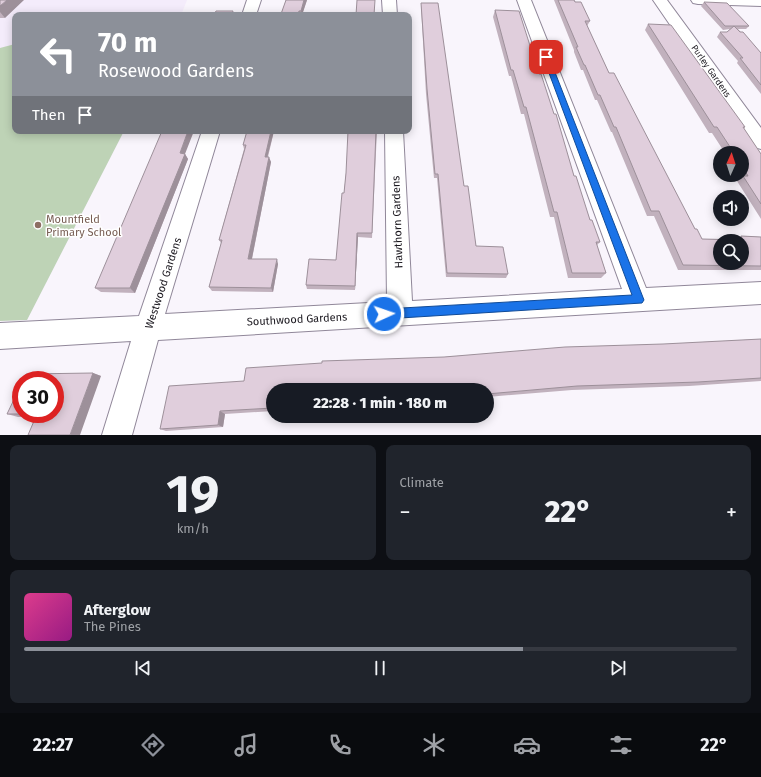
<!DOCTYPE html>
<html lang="en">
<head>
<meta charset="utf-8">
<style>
  :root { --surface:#171b24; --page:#20242c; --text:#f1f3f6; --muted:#9ea1a6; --line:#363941; --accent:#8c9099 }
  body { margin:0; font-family:"Fira Sans",sans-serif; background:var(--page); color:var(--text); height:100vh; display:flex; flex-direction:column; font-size:15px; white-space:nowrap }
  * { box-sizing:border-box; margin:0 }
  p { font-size:13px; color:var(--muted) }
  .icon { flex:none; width:22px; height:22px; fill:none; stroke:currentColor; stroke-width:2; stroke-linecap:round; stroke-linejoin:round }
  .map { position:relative; height:435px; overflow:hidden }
  .panel { display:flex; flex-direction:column; gap:10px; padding:10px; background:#0d0f14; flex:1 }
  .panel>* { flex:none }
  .top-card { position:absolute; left:12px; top:12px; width:400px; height:122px; border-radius:8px; box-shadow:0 2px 10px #0003; background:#8c9099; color:#fff; overflow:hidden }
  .needle { width:26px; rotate:3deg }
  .controls { position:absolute; left:713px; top:146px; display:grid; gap:8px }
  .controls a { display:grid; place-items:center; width:36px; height:36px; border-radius:50%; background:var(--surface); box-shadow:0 2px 10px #0003; font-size:20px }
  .speed { position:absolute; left:12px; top:371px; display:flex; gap:8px; font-size:20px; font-weight:700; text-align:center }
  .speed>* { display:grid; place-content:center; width:52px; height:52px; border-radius:50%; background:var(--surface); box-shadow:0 2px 10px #0003; line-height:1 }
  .speed .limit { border:6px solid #d22; background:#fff; color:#111 }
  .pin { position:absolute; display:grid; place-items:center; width:34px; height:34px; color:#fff; margin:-17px; border-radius:8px; box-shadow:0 2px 6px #0006 }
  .me { position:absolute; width:44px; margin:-22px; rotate:87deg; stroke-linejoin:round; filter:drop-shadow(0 0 3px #0008) }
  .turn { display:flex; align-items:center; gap:14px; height:84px; padding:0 20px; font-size:18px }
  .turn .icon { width:52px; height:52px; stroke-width:2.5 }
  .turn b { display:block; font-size:28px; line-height:34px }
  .then { display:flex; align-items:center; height:38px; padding:0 20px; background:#0003; gap:8px; font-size:15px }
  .big { font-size:30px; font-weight:800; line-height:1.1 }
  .panel .card { flex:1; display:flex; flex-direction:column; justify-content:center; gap:6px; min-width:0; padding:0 14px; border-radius:8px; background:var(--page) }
  .panel .dial { align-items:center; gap:0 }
  .dial b { font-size:52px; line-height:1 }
  .song { display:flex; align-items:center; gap:12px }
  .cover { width:48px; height:48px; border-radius:6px; background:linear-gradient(135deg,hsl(330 70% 55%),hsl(310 70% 35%)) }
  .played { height:4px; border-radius:2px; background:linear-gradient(90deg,var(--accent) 70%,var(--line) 70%) }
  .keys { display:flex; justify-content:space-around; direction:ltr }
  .heat { display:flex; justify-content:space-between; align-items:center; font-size:22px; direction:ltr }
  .panel .tiles { flex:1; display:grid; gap:10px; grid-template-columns:1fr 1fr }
  .card:last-child { grid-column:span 2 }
  .trip { position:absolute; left:266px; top:383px; width:228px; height:40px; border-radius:20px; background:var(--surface); box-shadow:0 2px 10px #0003; font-weight:800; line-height:40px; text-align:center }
  .tab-bar { display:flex; height:64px; justify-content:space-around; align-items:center; background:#090b0e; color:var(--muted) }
  .tab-bar .icon { width:28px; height:28px }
  .tab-bar .on { color:var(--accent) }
  .tab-bar b { font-size:18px; color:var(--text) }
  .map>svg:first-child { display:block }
  .built { fill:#f4ecfb }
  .green { fill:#bed3b6 }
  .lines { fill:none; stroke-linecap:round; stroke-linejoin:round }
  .minor-casing { stroke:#908799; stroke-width:2 }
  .minor { fill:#fff; fill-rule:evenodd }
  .wall { fill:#c1b1bd }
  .shaded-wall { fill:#9d909a }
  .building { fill:#e0cedc; stroke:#9d909a; fill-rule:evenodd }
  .route { fill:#1a73e8; stroke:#114b97 }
  .education-dot { fill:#8d6e63; stroke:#fff; stroke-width:1.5 }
  .labels { text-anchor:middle; stroke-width:3; stroke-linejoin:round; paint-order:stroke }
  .far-street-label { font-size:9px; fill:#1b181f; stroke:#fff }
  .education-label { font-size:11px; fill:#785e54; stroke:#fff; text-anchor:start }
  .street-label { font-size:11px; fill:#1b181f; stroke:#fff }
</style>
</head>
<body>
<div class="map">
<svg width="761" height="435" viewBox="0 0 761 435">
  <rect width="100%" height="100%" fill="#f9f5fc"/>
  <path class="built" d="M0,0H187L181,15H15V131H124L27,320L0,321Z"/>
  <path class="green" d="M15,44V131H124L27,320L0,321V48Z"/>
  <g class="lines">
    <defs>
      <path id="minor" d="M247,0H261L256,15H242Z
        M382,0H396L397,15H383Z
        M517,0H531L646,288L761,282V304L158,340L132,435H102L131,341L0,349V323L139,316L202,131H220L165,314L387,302L385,131H403L412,301L622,289Z
        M653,0H667L761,128V149L754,147Z
        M691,0H761V6L698,4L693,3Z"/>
    </defs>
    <use href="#minor" class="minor-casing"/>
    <use href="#minor" class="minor"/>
  </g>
  <path class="wall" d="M0,0L5,18H0Z
    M286,0H307L302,15H278L281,14Z
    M554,0H574L590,21L587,26L609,73L695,229L702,239H737L741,236L761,237V270H678L654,216H647L612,132H611L597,100H595L583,70H581L574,52V50Z
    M704,2L749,26L746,29H738L761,53V94L737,63L738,61L717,37L720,32H727L730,29L723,30L701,6Z
    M421,3L464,186L476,246L508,274L506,278L446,277L437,178H434L426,94L421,7Z
    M495,10L539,74L574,176L590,220L600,242L597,245L606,273L601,278H568L554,217H550L524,114H521L511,76H509L493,17Z
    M648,24L745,127L744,129L761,154V219L737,181L741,178L739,175H742V153H725L712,133H709L645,30Z
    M247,131H274L268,157L271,162L252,259L278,264L273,292L212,291L209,287L221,243L219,240L244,149L243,145Z
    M377,131L372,238L358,237L355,290L307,289L306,285L336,260L344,193L346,173Z
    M185,154L188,159L135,293L101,292L95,288Z
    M761,339V381L689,386L572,390L487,397V390H273V411L225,414L223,427L166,431L160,429L244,381L444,357Z
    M93,373L101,376L36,417H18L7,414Z"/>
  <path class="shaded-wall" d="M7,0H24L5,18L0,12V6Z
    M304,0H307L302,15L301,11Z
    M188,131H194L185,154L188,159L135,293L130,288Z
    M271,131H274L266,162L265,157Z
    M269,157L271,162L251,263L248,259Z
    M357,233L358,237L355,290V286Z
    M277,259L278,264L273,292L271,288Z
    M93,373L101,376L80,435H70Z
    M220,411L225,414L223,427L218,425Z"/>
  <path class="building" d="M0,0H7L0,6Z
    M286,0H304L301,11H299L298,15H278V14H281Z
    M357,0H375L374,15H356Z
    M558,0H574L575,2H581L590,21H585L609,73H614L695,229H697L702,239L743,240L741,236L761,237V266L683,265L659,211H651L616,127H614L600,95H598L585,65H584L576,47H578ZM720,241H742V263H720Z
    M704,2L727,3L749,26H725Z
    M421,3H438L464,186H468L476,246L503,247L508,274L447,273L438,174H435L427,89Z
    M495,10L519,11L539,74H541L554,114H556L574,176H576L590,220H592L600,242H596L606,273H572L557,212H554L526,107H524L513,70H511Z
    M216,11H233L232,15H214Z
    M648,24L671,25L745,127H743L761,154V204L743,176H748L742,166V153H734L717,127H714Z
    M734,26L740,32H743L761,53V85L740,58H743L720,32H727Z
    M162,131H188L180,153L185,154L130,288H95Z
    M247,131H271L265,157H269L248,259H277L271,288L209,287L222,240H219L246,145H243Z
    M348,131H376L372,233H357L355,286L306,285L309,259L336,260L342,193H344L346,173Z
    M761,339V378L698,382L577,386L487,394V390H273V408L220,411L218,425L160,429L169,386L244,381L246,368L322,363V361L444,357L565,347L663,344Z
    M93,373L70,435H28L37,414H55V380H23L26,374Z
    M21,385V414H27H7Z"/>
  <path class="route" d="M546,55L549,57L644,300L642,303L384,319L381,318L379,314L381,311L384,309L632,295L543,57Z"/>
  <circle class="education-dot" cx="38" cy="225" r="4"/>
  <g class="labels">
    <g class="far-street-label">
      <text transform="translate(711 71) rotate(55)" y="3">Purley Gardens</text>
    </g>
    <g class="education-label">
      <text x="46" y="223">Mountfield<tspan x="46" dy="13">Primary School</tspan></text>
    </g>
    <g class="street-label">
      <text transform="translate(397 222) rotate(-92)" y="4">Hawthorn Gardens</text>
      <text transform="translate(163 283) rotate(-72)" y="4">Westwood Gardens</text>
      <text transform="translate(297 319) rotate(-3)" y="4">Southwood Gardens</text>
    </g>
  </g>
</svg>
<div class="controls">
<a><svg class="needle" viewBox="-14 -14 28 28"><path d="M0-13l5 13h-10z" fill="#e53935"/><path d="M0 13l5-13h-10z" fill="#9ea1a6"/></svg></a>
<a><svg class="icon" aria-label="sound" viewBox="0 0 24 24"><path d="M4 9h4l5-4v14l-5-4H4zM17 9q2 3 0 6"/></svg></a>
<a><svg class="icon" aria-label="search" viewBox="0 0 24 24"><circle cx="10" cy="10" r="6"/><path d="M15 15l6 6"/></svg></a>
</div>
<div class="speed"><div class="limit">30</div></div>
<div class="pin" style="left:546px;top:57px;background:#d93025"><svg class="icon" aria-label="arrive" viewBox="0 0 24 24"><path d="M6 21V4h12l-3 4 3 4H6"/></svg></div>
<svg class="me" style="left:384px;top:314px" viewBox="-20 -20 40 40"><circle r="17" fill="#1a73e8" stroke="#fff" stroke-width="3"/><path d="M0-11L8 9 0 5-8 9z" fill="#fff"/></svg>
<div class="trip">22:28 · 1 min · 180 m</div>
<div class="top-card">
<div class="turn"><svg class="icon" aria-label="left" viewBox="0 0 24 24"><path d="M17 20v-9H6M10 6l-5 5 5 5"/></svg><div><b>70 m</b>Rosewood Gardens</div></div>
<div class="then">Then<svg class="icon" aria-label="arrive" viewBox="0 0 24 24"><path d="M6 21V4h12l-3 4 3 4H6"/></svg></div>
</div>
</div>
<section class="panel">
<div class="tiles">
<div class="card dial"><b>19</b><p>km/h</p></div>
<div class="card"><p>Climate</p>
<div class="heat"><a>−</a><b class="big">22°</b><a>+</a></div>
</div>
<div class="card">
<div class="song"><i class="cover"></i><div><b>Afterglow</b><p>The Pines</p></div></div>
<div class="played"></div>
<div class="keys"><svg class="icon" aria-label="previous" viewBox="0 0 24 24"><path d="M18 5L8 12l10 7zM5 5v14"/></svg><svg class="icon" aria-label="pause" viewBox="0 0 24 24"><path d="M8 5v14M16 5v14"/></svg><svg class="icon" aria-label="next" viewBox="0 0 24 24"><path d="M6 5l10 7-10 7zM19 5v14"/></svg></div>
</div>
</div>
</section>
<nav class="tab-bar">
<b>22:27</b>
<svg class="icon on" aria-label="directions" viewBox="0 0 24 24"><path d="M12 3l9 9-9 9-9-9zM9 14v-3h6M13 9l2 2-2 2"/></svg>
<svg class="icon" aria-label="music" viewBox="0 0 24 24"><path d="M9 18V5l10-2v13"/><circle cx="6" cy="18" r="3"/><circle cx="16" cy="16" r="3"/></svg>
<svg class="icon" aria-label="phone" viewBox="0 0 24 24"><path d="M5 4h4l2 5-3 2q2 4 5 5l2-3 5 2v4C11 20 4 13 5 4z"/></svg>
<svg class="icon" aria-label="climate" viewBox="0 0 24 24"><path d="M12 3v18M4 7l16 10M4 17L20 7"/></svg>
<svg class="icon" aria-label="car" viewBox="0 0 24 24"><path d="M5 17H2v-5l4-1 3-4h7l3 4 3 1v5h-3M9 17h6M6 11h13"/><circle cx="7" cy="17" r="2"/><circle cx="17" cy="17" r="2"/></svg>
<svg class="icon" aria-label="filters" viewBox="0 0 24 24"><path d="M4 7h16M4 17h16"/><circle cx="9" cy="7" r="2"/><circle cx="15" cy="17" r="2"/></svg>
<b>22°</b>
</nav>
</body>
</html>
